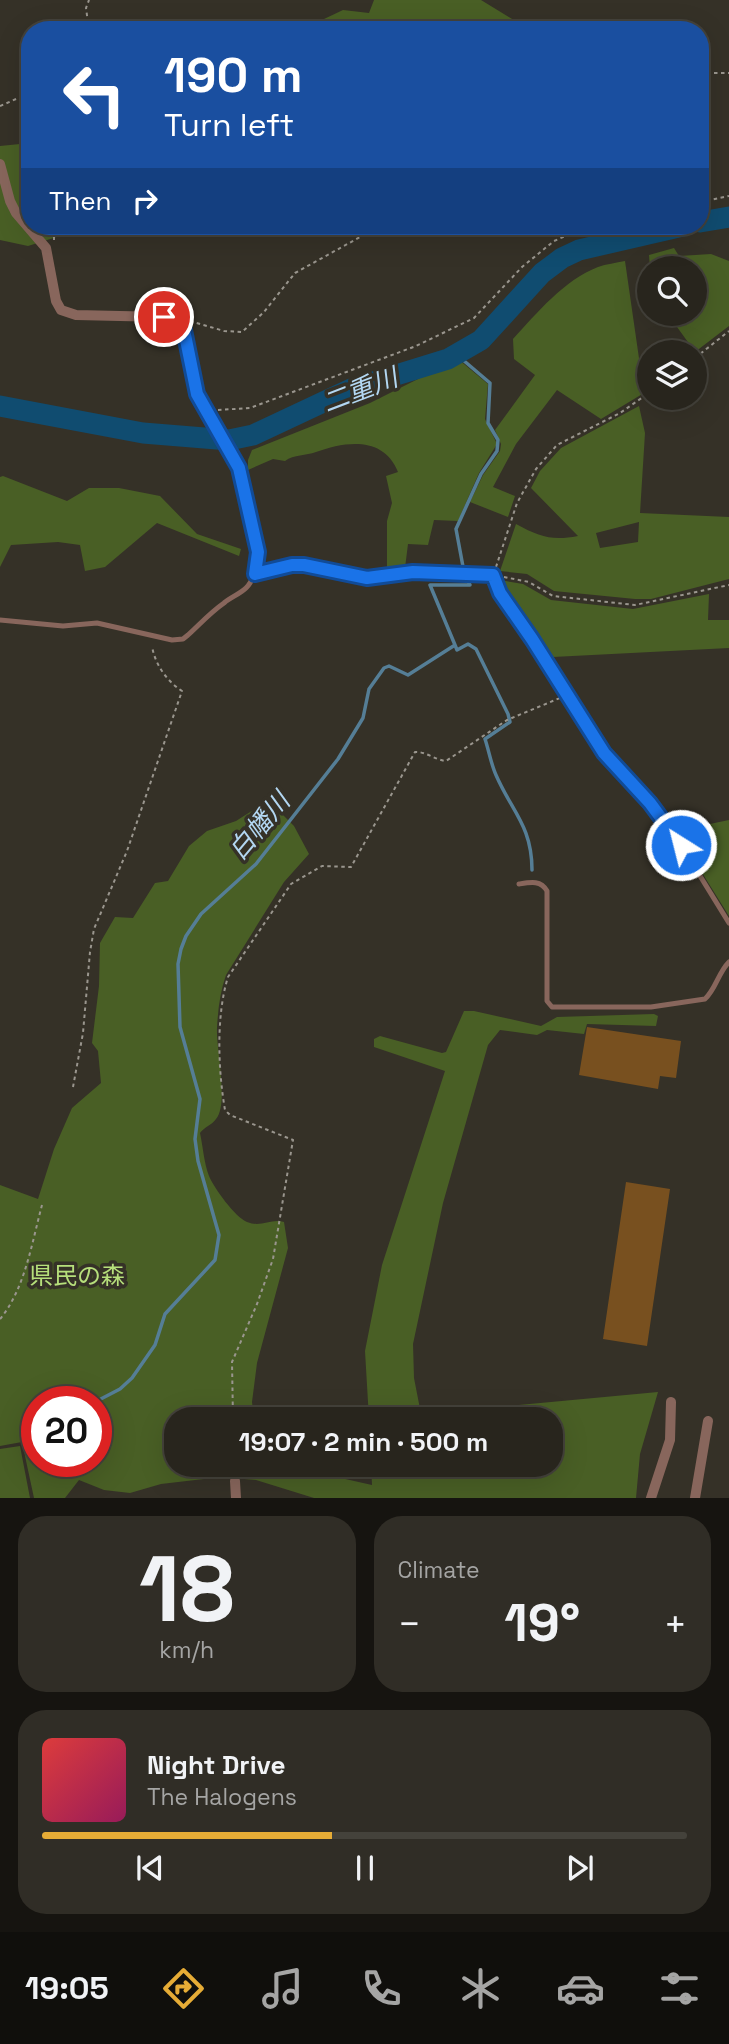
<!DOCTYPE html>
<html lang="en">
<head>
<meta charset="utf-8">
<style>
  :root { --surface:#28251d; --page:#302d26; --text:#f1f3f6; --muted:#a5a5a4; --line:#44423b; --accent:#e6ac36 }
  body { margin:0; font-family:"Space Grotesk","Noto Sans JP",sans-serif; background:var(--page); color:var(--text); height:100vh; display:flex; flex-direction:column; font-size:26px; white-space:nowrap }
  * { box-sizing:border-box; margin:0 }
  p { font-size:23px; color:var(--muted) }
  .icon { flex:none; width:38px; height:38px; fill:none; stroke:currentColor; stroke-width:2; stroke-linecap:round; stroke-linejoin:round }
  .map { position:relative; height:1498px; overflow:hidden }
  .side { display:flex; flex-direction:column; gap:18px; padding:18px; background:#161410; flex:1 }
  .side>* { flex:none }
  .banner { position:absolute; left:21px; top:21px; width:688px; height:214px; border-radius:28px; box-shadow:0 7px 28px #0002,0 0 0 2px var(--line); background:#1a4fa0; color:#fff; overflow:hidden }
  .fabs { position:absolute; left:637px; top:256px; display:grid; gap:14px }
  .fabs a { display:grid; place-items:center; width:70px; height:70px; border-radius:50%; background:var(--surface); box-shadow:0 7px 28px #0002,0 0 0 2px var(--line); font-size:35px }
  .speed { position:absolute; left:21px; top:1386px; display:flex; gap:14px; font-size:35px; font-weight:700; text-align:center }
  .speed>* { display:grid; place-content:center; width:91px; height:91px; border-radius:50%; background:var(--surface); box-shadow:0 7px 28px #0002,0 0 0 2px var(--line); line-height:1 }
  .speed .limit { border:10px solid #d22; background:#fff; color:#111 }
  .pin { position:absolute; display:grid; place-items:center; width:60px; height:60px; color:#fff; margin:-30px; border:4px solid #fff; border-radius:50%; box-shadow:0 2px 7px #0007 }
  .me { position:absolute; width:77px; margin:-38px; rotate:324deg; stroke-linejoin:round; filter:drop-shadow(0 0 5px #0008) }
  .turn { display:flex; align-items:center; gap:24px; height:147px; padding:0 28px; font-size:32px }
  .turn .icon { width:91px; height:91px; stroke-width:2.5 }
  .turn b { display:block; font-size:49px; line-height:60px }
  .then { display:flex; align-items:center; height:66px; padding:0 28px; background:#0003; gap:14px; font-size:26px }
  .big { font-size:52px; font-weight:800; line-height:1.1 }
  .side .widget { flex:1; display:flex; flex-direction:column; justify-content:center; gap:10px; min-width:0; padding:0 24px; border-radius:28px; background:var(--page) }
  .side .dial { align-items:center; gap:0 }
  .dial b { font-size:91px; line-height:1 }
  .song { display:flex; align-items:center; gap:21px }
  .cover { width:84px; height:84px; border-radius:10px; background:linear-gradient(135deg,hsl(0 70% 55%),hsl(330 70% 35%)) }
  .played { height:7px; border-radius:4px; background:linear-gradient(90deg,var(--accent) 45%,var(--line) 45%) }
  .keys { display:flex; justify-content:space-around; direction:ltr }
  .heat { display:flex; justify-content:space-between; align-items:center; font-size:38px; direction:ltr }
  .side .tiles { flex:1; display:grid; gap:18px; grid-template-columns:1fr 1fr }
  .widget:last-child { grid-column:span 2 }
  .trip { position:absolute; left:164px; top:1407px; width:399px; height:70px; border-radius:28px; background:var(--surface); box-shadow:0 7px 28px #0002,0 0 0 2px var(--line); font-weight:800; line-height:70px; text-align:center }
  .tab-bar { display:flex; height:112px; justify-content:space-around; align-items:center; background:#100f0c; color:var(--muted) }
  .tab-bar .icon { width:49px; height:49px }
  .tab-bar .selected { color:var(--accent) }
  .tab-bar b { font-size:32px; color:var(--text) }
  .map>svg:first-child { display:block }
  .green { fill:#495f25; fill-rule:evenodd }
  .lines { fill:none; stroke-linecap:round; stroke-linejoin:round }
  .stream { stroke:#557e96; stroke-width:3.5 }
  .river { stroke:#104c70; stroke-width:21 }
  .building { fill:#78501f }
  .path { stroke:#9a968e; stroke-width:2; stroke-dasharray:3.5 3.5; stroke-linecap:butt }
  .service { stroke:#88665c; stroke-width:5 }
  .minor { stroke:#88665c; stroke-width:10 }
  .route-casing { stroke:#114b97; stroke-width:18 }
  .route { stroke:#1a73e8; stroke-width:12 }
  .labels { text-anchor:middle; stroke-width:7; stroke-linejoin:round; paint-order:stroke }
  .park-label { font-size:24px; fill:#b6df7b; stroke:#353127 }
  .water-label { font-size:26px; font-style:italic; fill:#b3d7f2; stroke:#353127 }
</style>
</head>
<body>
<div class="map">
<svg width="729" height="1498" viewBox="0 0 729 1498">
  <rect width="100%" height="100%" fill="#353127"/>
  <path class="green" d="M374,0H481L530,30H326L324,19L343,10L369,13Z
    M30,143V226H66L63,235L28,246L0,240V146Z
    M674,248L679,256L711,254L729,261V326L695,352L667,313H695V268H650L649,255Z
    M625,261L644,393L601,419L557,390L516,444L493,487L515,496L508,517L470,502L483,475L500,451L501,444L495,430L535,375L514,359L513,339C537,313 564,280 598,267C606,264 616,263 625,261Z
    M458,359L488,384L485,419L497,444L479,473L458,521L434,520L428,545L408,544L405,568L387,573V521L392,503L386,476L398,472C384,436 346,441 316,452C306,456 294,454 285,461L273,459L248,470V460L252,450L370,403Z
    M639,406L645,433L640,513L729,517V579L651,599H635L554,591L527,574L500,571L516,524C540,537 552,541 578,536L531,488L540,471L561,448ZM639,522L638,542L600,548L596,533Z
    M3,476L67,501L89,488H119L160,496L197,534L241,549L239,556L157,523L105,567L85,571L80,545L58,542L11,545L0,567V477Z
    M500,580L523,584L551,600L633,609L709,594L708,620H729V648L553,657Z
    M258,807L276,808L294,826L309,854L284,882L226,975C220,992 218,1010 217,1028C216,1049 229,1104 216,1119C212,1125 204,1127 200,1133C203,1147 204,1163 209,1176C214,1188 235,1217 247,1222C261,1228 271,1218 284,1222L288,1248L257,1363L252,1402L254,1419H177V1465H283L372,1485L371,1465H551V1419H369L365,1351L382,1265L445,1071L374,1047V1039L380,1036L442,1053L446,1052L464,1011H474L541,1026L557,1017L654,1014L658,1016L656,1026L587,1024L584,1034L547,1030L537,1035L500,1030L488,1045L443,1203L413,1344L414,1378L421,1414L658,1392L640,1454L636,1498H314L256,1480L221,1477L161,1484L130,1493L104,1490L79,1480L65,1498H34L22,1442L0,1446V1185L38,1199L54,1149L72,1108L101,1083L98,1051L92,1043L99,986L100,943L115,917L133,918L155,883L168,881L189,846L207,831L236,821ZM37,1402H96V1461H37Z
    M729,820V916L676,831Z
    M20,1446L30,1498H0V1449Z"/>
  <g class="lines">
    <path class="stream" d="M455,645L457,650L468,644L476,649L508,714L510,722L485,739C489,751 491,764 496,775C512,812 532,826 532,870
      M95,1402L120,1389L132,1378L155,1345L165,1314L215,1260L219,1235L198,1161L195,1139L200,1099L180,1027L178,964L181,949L186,936L201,914L256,864L338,759L363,718L369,689L384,668L389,666L408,675L455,645L430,585H470L464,572L456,529L481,474L497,451L498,440L488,423L490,383L456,354"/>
    <path class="river" d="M700,222L729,217
      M0,406L143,433L229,440L253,435L351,389L448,359L481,340L542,273L562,258L579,250L683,226"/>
  </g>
  <path class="building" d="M587,1027L681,1041L676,1078L660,1076L658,1089L579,1075Z
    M626,1182L670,1189L647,1346L603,1339Z"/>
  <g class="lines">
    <path class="path" d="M89,30L86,8L89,0
      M700,73H729
      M0,106L30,93
      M700,202L729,196
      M54,240V226
      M190,321L224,331L242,332L264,312L295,273L380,226
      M695,358L729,331
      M218,410L250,408L416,346L474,318L522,267L554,241L588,226
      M496,567L517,503L536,469L557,445L620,413L649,393
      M504,577L529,582L553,596L635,605L729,585
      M73,1087L83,1033L90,952L94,929L127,851L182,691C167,681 155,665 152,646
      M0,1319C25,1289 32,1242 42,1205
      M233,1419L232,1362L257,1304L273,1259L293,1140L230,1115L225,1110C218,1070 216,1015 228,977L291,884L322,866L351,867L415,752C425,751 435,760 446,761L507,720L560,698"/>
    <path class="service" d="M255,574L304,565L367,578L413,572L493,575L500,593L532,639L604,753L650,802L681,845L729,923
      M0,620L63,626L97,623L172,640L183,639L188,635C200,624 211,612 224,603C231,597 240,594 246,588C271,563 244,477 229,450
      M519,884C531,882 541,880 547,891V1001L552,1007H651L705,999C716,989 718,973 729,962"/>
    <path class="minor" d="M0,164L10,201L16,213L46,248L56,301L61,310L76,315L164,317L178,322L184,330L197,394L229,450
      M235,1481L236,1498
      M651,1498L670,1440L671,1402
      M695,1498L708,1421"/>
  </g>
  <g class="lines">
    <defs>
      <path id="route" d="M164,317L178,322L184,330L197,394L239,468L258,552L255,574L292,565H304L367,578L413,572L493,575L500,593L532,639L604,753L650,803L681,845"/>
    </defs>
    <use href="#route" class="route-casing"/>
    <use href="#route" class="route"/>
  </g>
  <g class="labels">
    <g class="park-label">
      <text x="77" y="1284">県民の森</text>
    </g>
    <g class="water-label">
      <text transform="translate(360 390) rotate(-21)" y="9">二重川</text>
      <text transform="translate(259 826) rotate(-50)" y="9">白幡川</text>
    </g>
  </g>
</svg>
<div class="fabs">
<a><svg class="icon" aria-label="search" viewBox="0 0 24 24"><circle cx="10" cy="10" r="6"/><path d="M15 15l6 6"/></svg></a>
<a><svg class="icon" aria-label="layers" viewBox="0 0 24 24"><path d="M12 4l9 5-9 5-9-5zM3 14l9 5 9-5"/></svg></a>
</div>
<div class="speed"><div class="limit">20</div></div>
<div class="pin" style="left:164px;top:317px;background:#d93025"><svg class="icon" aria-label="arrive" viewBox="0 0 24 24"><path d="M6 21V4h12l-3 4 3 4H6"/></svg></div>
<svg class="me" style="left:681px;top:845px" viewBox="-20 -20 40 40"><circle r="17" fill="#1a73e8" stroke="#fff" stroke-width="3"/><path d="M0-11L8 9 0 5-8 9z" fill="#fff"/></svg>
<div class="trip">19:07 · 2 min · 500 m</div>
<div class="banner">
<div class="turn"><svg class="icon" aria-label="left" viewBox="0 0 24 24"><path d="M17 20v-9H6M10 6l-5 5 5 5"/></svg><div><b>190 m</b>Turn left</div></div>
<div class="then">Then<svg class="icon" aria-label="right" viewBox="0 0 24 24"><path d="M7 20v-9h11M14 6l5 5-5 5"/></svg></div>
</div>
</div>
<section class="side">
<div class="tiles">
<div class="widget dial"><b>18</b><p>km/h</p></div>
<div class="widget"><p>Climate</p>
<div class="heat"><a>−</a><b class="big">19°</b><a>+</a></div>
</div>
<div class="widget">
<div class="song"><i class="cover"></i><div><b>Night Drive</b><p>The Halogens</p></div></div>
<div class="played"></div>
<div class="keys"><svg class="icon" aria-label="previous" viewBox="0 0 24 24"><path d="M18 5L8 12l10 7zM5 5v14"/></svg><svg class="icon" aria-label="pause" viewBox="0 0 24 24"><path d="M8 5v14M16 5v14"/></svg><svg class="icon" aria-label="next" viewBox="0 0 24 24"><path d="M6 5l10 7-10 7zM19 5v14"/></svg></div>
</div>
</div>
</section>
<nav class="tab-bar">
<b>19:05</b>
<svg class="icon selected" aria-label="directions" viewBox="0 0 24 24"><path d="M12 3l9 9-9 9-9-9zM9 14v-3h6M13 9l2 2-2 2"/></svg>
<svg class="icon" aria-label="music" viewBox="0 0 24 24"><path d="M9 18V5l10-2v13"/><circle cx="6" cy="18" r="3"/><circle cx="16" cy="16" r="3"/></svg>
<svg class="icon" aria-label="phone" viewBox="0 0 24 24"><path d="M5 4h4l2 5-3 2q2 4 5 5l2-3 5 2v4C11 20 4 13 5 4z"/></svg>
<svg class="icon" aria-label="climate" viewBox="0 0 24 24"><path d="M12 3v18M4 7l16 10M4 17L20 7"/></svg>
<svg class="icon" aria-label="car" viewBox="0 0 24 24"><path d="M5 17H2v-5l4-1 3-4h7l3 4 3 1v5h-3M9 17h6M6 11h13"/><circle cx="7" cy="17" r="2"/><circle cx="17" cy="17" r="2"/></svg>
<svg class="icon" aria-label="filters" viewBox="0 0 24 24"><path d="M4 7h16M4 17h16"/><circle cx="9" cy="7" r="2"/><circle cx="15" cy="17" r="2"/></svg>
</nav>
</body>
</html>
